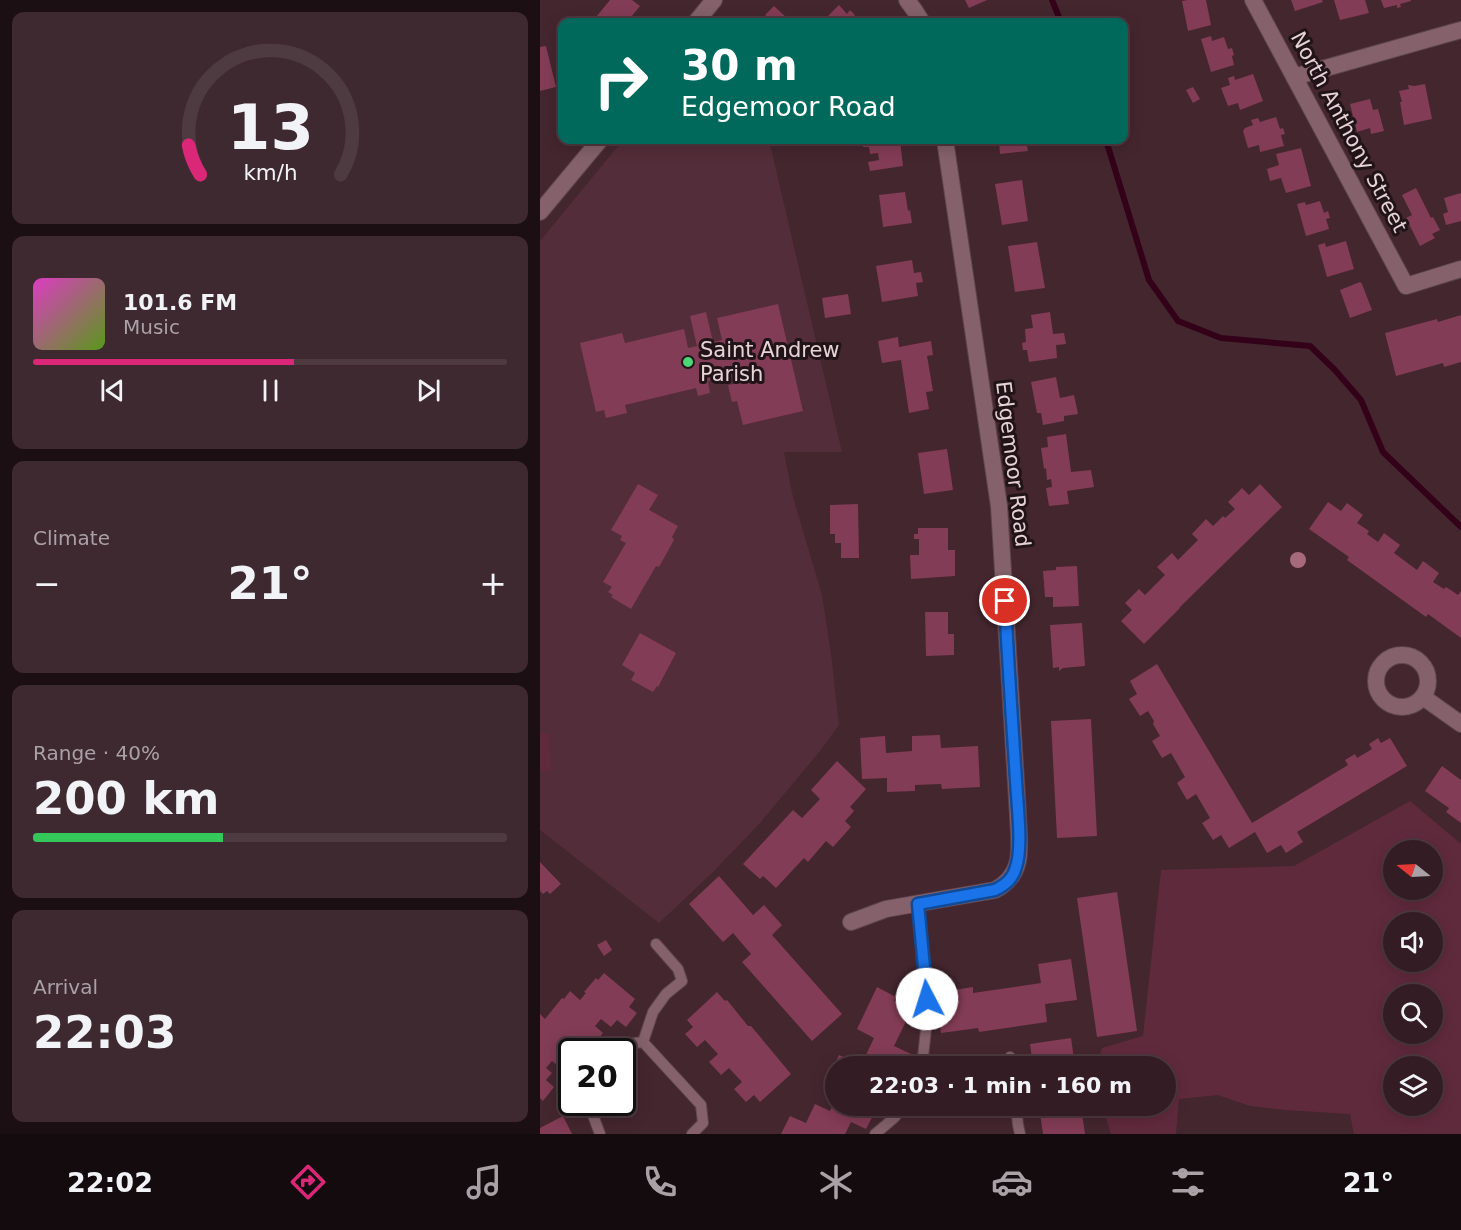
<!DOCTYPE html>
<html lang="en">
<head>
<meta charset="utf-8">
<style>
  :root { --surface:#331c23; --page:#3e2930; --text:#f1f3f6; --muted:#a9a1a6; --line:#4e3a41; --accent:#db2777 }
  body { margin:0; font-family:"DejaVu Sans",sans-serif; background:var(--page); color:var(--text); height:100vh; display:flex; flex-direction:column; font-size:22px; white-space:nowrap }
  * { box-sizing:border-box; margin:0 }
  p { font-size:20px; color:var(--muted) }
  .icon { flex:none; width:33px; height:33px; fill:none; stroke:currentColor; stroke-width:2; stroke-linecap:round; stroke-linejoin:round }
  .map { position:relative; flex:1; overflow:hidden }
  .sheet { display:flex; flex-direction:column; gap:12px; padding:12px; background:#1c0f13; width:540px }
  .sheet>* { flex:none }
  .hud { position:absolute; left:18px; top:18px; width:570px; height:126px; border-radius:12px; box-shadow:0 3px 15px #0003,0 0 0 2px var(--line); background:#00695c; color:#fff; overflow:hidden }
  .needle { width:39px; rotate:288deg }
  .buttons { position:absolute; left:843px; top:840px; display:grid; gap:12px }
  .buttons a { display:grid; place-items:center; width:60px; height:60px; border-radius:50%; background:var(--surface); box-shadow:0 3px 15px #0003,0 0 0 2px var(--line); font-size:30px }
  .speed { position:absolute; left:18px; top:1038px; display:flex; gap:12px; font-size:30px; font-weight:700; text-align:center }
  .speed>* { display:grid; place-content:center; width:78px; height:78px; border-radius:50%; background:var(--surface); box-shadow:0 3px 15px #0003,0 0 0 2px var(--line); line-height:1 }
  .speed .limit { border:3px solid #111; border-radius:9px; background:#fff; color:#111 }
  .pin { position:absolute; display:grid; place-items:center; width:51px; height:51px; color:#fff; margin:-26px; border:3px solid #fff; border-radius:50%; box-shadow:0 2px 6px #0007 }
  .me { position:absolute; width:66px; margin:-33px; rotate:355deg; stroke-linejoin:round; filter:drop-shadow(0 0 4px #0008) }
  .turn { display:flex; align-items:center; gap:21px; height:126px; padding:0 24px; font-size:27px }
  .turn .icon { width:78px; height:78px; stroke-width:2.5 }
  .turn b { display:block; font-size:42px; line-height:51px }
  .big { font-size:45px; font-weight:700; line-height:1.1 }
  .sheet .widget { flex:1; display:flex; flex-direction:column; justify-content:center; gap:9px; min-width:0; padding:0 21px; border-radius:12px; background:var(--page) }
  .sheet .dial { align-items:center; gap:0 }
  .dial svg { height:156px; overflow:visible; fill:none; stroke:var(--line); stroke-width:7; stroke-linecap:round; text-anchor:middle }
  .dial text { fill:var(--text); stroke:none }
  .song { display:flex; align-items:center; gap:18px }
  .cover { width:72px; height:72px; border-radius:9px; background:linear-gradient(135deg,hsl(310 70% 55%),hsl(90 70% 35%)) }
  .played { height:6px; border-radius:3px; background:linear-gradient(90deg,var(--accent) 55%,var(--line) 55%) }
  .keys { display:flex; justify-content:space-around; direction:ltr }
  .heat { display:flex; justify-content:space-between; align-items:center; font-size:33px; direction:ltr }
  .charge { height:9px; border-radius:4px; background:linear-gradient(90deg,#34c759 40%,var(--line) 0) }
  .trip { position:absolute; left:285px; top:1056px; width:351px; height:60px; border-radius:30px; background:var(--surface); box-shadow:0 3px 15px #0003,0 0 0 2px var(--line); font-weight:700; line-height:60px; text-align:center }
  .dock { display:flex; height:96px; justify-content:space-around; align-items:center; background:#140b0e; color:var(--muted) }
  .dock .icon { width:42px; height:42px }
  .dock .active { color:var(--accent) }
  .dock b { font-size:27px; color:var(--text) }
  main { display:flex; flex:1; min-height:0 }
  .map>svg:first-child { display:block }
  .built { fill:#532d39 }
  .green { fill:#602a3d; fill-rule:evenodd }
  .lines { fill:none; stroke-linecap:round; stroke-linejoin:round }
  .stream { stroke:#340218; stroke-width:6 }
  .building { fill:#833c55 }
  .service-casing { stroke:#5e454d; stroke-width:12 }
  .minor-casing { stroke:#5e454d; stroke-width:18 }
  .tertiary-casing { stroke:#5e454d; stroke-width:18 }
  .service { stroke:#84616b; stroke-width:10 }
  .minor { stroke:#84616b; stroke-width:16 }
  .tertiary { stroke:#84616b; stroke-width:16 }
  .tree { fill:#a66a7d }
  .route-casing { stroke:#114b97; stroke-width:15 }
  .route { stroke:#1a73e8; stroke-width:10 }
  .poi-dot { fill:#4cd676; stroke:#211418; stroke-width:2 }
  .labels { text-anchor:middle; stroke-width:6; stroke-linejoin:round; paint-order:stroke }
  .street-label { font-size:21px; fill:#e6d2d7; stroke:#211418 }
  .poi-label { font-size:21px; fill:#e6d2d7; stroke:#211418; text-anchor:start }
</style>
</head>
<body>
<main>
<section class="sheet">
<div class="widget dial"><svg viewBox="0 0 100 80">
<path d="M14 69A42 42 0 1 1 86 69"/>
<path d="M14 69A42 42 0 0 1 8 54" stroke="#db2777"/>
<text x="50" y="56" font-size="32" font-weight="700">13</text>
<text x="50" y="72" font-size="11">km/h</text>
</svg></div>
<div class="widget">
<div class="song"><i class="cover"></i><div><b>101.6 FM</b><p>Music</p></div></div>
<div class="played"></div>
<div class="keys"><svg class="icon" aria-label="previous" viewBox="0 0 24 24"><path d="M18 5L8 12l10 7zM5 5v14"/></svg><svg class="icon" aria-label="pause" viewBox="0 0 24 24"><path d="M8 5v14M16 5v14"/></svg><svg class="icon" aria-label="next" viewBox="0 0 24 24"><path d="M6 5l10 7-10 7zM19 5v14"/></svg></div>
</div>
<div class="widget"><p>Climate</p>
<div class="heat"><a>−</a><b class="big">21°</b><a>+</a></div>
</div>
<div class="widget"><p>Range · 40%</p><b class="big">200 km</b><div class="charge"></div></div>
<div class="widget"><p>Arrival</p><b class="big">22:03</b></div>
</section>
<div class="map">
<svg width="921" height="1134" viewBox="0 0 921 1134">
  <rect width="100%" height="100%" fill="#44262f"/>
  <path class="built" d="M83,140H229L302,452H244L253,497L282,595L291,654L299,725L280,751L220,823L173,872L119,923L0,830V241Z"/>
  <path class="green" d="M0,734H9L11,771H0Z
    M870,801L921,844V1134H814L810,1114L746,1110L710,1106L678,1095L639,1099L636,1134H571L562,1106H626V1066H556L562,1048L603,1036L621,870L754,866ZM854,850H892V890H854ZM854,922H892V962H854ZM854,994H892V1034H854ZM854,1066H892V1106H854Z"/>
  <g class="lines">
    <path class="stream" d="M512,0L521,22
      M566,140L609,280L638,321L681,338L770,346L794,369L821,400L843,452L921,527"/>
  </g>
  <path class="building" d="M70,0H92L100,6L87,22L84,20L82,22H53L50,21L54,16L56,17Z
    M425,0H447L429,8Z
    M648,0H666L671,25L648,31L642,1Z
    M751,0H782L783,2L755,11Z
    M794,0H825L829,13L800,20Z
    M841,0H871V1L860,4L861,7L857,8V5L844,8Z
    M299,5L307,14L310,10L315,15L312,19L316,22H282Z
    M234,6L247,18L243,22H234L225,15Z
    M671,36L672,41L684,37L688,49L692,48L694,55L692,56L694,65L671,72L661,39Z
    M6,46L16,87L0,91V47Z
    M713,74L723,101L700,110L698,103L688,106L681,88L690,85L688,78L694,76L695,80Z
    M885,84L892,119L864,125L860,102H862L859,91L869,89L868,85L874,86Z
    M653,87L660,99L653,103L646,90Z
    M830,99L833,110L838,109L844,131L831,134L830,128L817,132L810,104Z
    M736,117L740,129L743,128L745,134L741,135L744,146L720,152L719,145L708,148L703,131L705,128L713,125L711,120L718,118L720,122Z
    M322,140H360L363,166L330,171L328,162L339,160L338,153L330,154L329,147H323Z
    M459,140H486L488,151L460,154Z
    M761,148L771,186L746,193L741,178L730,181L727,169L739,165L736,154Z
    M482,180L488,221L462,225L455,184Z
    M876,188L891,218L893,217L900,230L892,234L895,238L880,246L866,218L872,215L862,195Z
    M365,192L368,211L370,210L372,223L343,227L339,195Z
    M921,193V221L906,225L903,214L908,212L904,198Z
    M780,201L784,213L788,211L790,218L786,219L789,229L766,236L757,204L765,202L766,205Z
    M806,241L814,269L787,277L778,245L785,243L786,247Z
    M497,242L505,288L475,292L468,246Z
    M372,260L374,273L381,272L383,282L376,283L378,296L342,302L336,266Z
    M820,282L822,284L832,310L810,318L800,290Z
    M308,294L311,314L285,318L282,298Z
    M238,304L263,411L203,425L197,401L192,402L188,385L193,384L191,376L168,381L170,393L158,396L156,388L85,405L87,413L66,418L64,410L56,412L40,343L82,333L85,343L144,329L148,348L157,346L150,316L166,312L173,342L182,340L177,318Z
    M510,312L513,334L524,333L526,344L516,345L517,358L489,362L487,350H483L482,343L486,342L485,329L493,328L491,315Z
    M921,315V362L904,367L903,363L856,376L845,333L897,319L898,322Z
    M358,337L359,347L391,341L393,355L387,356L393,391L386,392L389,409L369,413L361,360L342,363L338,341Z
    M516,377L520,398L534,395L538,414L524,416V421L503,425L501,413H497L491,382Z
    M526,434L531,472L551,470L554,487L527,491L529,504L509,506L506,488L512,487L511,479L507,480L506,468L504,469L501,448L508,447L507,437Z
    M407,449L413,490L384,494L378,453Z
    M98,484L118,495L109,510L138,526L132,537L134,540L119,567L116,566L91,609L71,597L73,595L68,592L72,587L63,582L86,543L80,540L82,536L71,530Z
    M720,484L742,507L640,607L639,609L604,644L581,621L592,610L585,603L599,589L605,595L625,575L617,567L632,553L638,560L658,540L652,534L666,519L673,526L683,516L685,518L695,509L688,502L702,488L709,495Z
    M788,502L801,511L807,503L823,515L817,523L829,531L827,534L838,542L844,533L860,545L854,553L877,570L883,561L899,573L893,582L904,589L906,587L918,595L921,591V638L888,614L886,617L807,560L809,557L769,529Z
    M318,504L319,558H301V543H295V534H290V505Z
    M378,528H408V550H415V576L371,579L370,555H379V539H374V534H378Z
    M537,566L539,606L513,607V597H505L503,571L516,570V567Z
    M385,612H408V634H414V655L386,656Z
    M542,623L545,666L523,668L519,671V667L513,668L510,625Z
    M100,633L136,653L118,687L117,686L113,692L91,680L95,673L82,665Z
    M617,664L712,823L808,765L805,760L815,754L817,758L832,749L829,744L838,738L841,743L850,738L867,766L757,832L763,842L746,853L741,845L727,853L715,832L689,848L681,835L673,840L662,823L670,818L656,794L647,800L637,783L645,777L631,753L622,758L612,741L620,736L613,724L614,721L608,711L600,716L589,699L597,694L590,681Z
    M551,719L557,836L517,838L511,721Z
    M400,735L401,748L438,746L440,787L402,789L401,784L375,785V791L347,792V778L322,779L320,738L345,736L346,753L372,751V736Z
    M297,761L326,789L310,807L314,811L305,821L311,827L293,847L286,841L268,862L264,858L236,888L223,876L220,879L203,864L253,810L262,818L280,799L271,790Z
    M902,766L921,780V823L906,812L909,808L885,791Z
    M0,862L21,884L10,894L7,891L3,894L0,891Z
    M179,876L213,915L224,905L242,925L232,935L302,1014L272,1041L202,962L211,954L193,933L183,942L149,904Z
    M577,892L597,1031L557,1037L537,898Z
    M66,940L72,950L64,956L57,945Z
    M531,959L537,1000L505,1004L507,1022L439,1032L438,1028L401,1033L395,993L433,987V993L501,983L498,964Z
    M64,973L95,999L89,1007L97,1013L86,1027L77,1020L71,1027L61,1019L55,1026L63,1033L52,1047L43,1039L37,1047L30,1041L24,1048L32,1055L21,1068L12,1061L6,1068L12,1073L6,1080L14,1087L3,1101L0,1098V1014L5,1019L22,998L24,999L30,991L40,1000L46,993L44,992L56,978L58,980Z
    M337,987L356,997L354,1001L372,1009L354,1046L371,1054L366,1066H296V1084L287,1080L299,1055L321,1065L334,1038L317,1029Z
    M177,992L185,1001L187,1000L208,1026H211L251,1074L220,1102L214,1095L206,1102L194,1089L202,1082L189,1068L181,1075L169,1062L178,1054L165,1040L157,1047L145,1034L153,1027L147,1020Z
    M531,1038L535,1066H493L490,1044Z
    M412,1057L432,1066H408Z
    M296,1098V1106H338L326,1129L311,1122L305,1134H241L250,1116L266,1123L275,1104L290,1111Z
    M499,1106H541L545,1134H503Z
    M23,1116L32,1134H0V1128Z"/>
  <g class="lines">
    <defs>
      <path id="service" d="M378,904L388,1011L382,1066
        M103,1042L161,1105L163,1123L152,1134
        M75,1052L87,1044L103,1042L113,1012L126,994L142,981L138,969L116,944
        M470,1057L472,1066
        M48,1102L60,1134
        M476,1106L478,1125L480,1134
        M335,1134L354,1118L364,1106"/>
      <path id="minor" d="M367,0L375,11L382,22
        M713,0L866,286L921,269
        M754,77L921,30
        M836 681a26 26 0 1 1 52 0a26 26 0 1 1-52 0Z
        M883,697L921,724
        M311,922L346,909L455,890C486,874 479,845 478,815L459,506L405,140"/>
      <path id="tertiary" d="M156,22L174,0
        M0,212L60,140"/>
    </defs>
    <use href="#service" class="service-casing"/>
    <use href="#minor" class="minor-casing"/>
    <use href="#tertiary" class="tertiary-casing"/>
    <use href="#service" class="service"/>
    <use href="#minor" class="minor"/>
    <use href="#tertiary" class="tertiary"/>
  </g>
  <circle class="tree" cx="758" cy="560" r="8"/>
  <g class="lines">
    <defs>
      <path id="route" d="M387,999L378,904L455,890C465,885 473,879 476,867C483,847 477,803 476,780C472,721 468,661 465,601"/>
    </defs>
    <use href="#route" class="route-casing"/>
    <use href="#route" class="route"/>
  </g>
  <circle class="poi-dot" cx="148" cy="362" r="6"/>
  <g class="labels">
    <g class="street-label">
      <text transform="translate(809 132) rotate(62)" y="7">North Anthony Street</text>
      <text transform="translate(473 464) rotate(83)" y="7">Edgemoor Road</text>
    </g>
    <g class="poi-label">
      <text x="160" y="357">Saint Andrew<tspan x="160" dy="24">Parish</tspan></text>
    </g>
  </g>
</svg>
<div class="buttons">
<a><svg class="needle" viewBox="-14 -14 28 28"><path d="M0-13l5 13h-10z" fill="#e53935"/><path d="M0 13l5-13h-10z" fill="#a9a1a6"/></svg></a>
<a><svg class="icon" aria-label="sound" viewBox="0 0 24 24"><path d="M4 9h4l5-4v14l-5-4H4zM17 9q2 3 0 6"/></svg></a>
<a><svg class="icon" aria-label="search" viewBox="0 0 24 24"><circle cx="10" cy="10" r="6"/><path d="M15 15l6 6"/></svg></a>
<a><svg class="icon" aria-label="layers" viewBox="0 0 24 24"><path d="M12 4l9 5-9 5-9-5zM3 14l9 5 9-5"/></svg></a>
</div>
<div class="speed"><div class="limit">20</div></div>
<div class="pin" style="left:465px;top:601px;background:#d93025"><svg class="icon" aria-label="arrive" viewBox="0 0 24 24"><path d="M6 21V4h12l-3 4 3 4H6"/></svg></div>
<svg class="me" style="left:387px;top:999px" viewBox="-20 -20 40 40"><circle r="19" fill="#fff"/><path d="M0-13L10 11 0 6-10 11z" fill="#1a73e8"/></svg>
<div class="trip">22:03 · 1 min · 160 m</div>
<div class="hud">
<div class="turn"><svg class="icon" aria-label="right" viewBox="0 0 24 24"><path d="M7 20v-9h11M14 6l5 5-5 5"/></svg><div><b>30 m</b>Edgemoor Road</div></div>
</div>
</div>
</main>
<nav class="dock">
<b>22:02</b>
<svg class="icon active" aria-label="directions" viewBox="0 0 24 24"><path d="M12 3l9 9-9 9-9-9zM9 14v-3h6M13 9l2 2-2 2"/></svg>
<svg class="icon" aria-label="music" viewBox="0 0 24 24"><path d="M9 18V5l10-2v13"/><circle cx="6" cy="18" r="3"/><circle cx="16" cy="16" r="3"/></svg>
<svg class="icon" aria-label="phone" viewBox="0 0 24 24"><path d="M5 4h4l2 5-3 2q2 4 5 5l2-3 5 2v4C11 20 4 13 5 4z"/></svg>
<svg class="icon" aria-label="climate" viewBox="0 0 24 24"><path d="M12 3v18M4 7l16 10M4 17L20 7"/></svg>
<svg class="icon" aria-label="car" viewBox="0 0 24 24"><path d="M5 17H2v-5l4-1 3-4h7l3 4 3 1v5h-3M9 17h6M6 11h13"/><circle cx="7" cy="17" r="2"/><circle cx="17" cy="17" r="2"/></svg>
<svg class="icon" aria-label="filters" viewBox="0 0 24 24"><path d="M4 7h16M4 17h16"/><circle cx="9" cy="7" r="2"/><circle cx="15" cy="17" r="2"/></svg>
<b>21°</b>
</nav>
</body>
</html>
